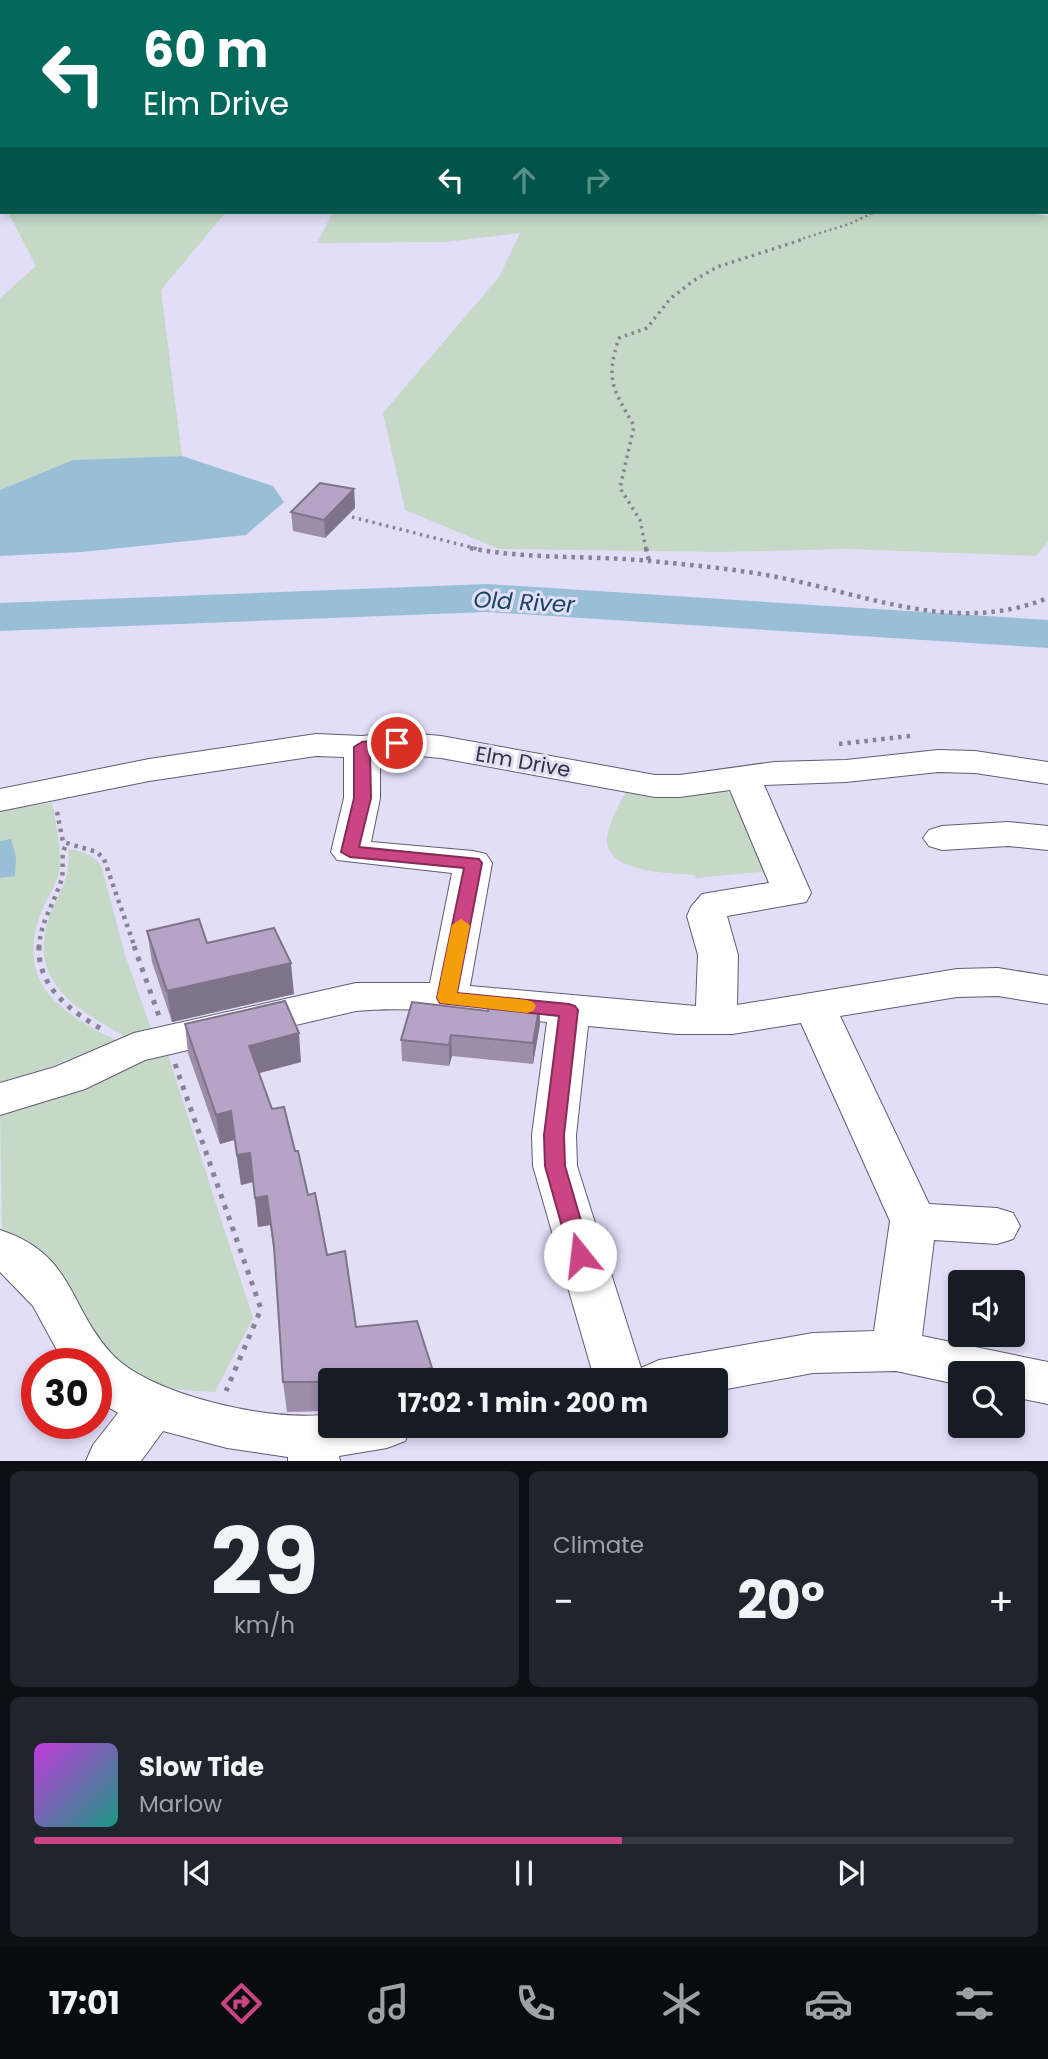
<!DOCTYPE html>
<html lang="en">
<head>
<meta charset="utf-8">
<style>
  :root { --surface:#171b24; --page:#20242c; --text:#f1f3f6; --muted:#9ea1a6; --line:#363941; --accent:#cb4584 }
  body { margin:0; font-family:Poppins,sans-serif; background:var(--page); color:var(--text); height:100vh; display:flex; flex-direction:column; font-size:26px; white-space:nowrap }
  * { box-sizing:border-box; margin:0 }
  p { font-size:23px; color:var(--muted) }
  .icon { flex:none; width:38px; height:38px; fill:none; stroke:currentColor; stroke-width:2; stroke-linecap:round; stroke-linejoin:round }
  .map { position:relative; height:1461px; overflow:hidden }
  .drawer { display:flex; flex-direction:column; gap:10px; padding:10px; background:#0d0f14; flex:1 }
  .drawer>* { flex:none }
  .banner { position:absolute; left:0px; top:0px; width:1048px; height:214px; box-shadow:0 4px 10px #0003; background:#00695c; color:#fff; overflow:hidden }
  .tools { position:absolute; left:948px; top:1270px; display:grid; gap:14px }
  .tools a { display:grid; place-items:center; width:77px; height:77px; border-radius:7px; background:var(--surface); box-shadow:0 4px 10px #0003; font-size:35px }
  .speed { position:absolute; left:21px; top:1348px; display:flex; gap:14px; font-size:35px; font-weight:700; text-align:center }
  .speed>* { display:grid; place-content:center; width:91px; height:91px; border-radius:50%; background:var(--surface); box-shadow:0 4px 10px #0003; line-height:1 }
  .speed .limit { border:10px solid #d22; background:#fff; color:#111 }
  .pin { position:absolute; display:grid; place-items:center; width:60px; height:60px; color:#fff; margin:-30px; border:4px solid #fff; border-radius:50%; box-shadow:0 2px 7px #0007 }
  .me { position:absolute; width:77px; margin:-38px; rotate:344deg; stroke-linejoin:round; filter:drop-shadow(0 0 5px #0008) }
  .turn { display:flex; align-items:center; gap:24px; height:147px; padding:0 28px; font-size:32px }
  .turn .icon { width:91px; height:91px; stroke-width:2.5 }
  .turn b { display:block; font-size:49px; line-height:60px }
  .lanes { display:flex; align-items:center; height:66px; padding:0 28px; background:#0003; justify-content:center; gap:35px; direction:ltr }
  .lanes .off { opacity:.35 }
  .big { font-size:52px; font-weight:700; line-height:1.1 }
  .drawer .widget { flex:1; display:flex; flex-direction:column; justify-content:center; gap:10px; min-width:0; padding:0 24px; border-radius:10px; background:var(--page) }
  .drawer .dial { align-items:center; gap:0 }
  .dial b { font-size:91px; line-height:1 }
  .song { display:flex; align-items:center; gap:21px }
  .cover { width:84px; height:84px; border-radius:10px; background:linear-gradient(135deg,hsl(290 70% 55%),hsl(170 70% 35%)) }
  .played { height:7px; border-radius:4px; background:linear-gradient(90deg,var(--accent) 60%,var(--line) 60%) }
  .keys { display:flex; justify-content:space-around; direction:ltr }
  .heat { display:flex; justify-content:space-between; align-items:center; font-size:38px; direction:ltr }
  .drawer .tiles { flex:1; display:grid; gap:10px; grid-template-columns:1fr 1fr }
  .widget:last-child { grid-column:span 2 }
  .trip { position:absolute; left:318px; top:1368px; width:410px; height:70px; border-radius:7px; background:var(--surface); box-shadow:0 4px 10px #0003; font-weight:700; line-height:70px; text-align:center }
  .dock { display:flex; height:112px; justify-content:space-around; align-items:center; background:#090b0e; color:var(--muted) }
  .dock .icon { width:49px; height:49px }
  .dock .on { color:var(--accent) }
  .dock b { font-size:32px; color:var(--text) }
  .map>svg:first-child { display:block }
  .green { fill:#c5d9c6 }
  .water { fill:#99bfd6 }
  .lines { fill:none; stroke-linecap:round; stroke-linejoin:round }
  .river { fill:#99bfd6; fill-rule:evenodd }
  .minor-casing { stroke:#615c73; stroke-width:2 }
  .path-far3 { stroke:#878395; stroke-width:2.5; stroke-dasharray:2 3.5; stroke-linecap:butt }
  .path-far2 { stroke:#878395; stroke-width:3.5; stroke-dasharray:2.5 4.5; stroke-linecap:butt }
  .path-far1 { stroke:#878395; stroke-width:4.5; stroke-dasharray:3.5 5; stroke-linecap:butt }
  .path { stroke:#878395; stroke-width:5; stroke-dasharray:4.5 7; stroke-linecap:butt }
  .minor { fill:#fff; fill-rule:evenodd }
  .wall { fill:#9c8daa }
  .shaded-wall { fill:#7f738b }
  .building { fill:#b5a4c6; stroke:#7f738b; stroke-width:2 }
  .route { fill:#cb4584; stroke:#842d56; stroke-width:2 }
  .slow { fill:#f59e0b }
  .labels { text-anchor:middle; stroke-width:6; stroke-linejoin:round; paint-order:stroke }
  .street-label { font-size:21px; fill:#36333e; stroke:#e3def8 }
  .water-label { font-size:23px; font-style:italic; fill:#17465f; stroke:#e3def8 }
</style>
</head>
<body>
<div class="map">
<svg width="1048" height="1461" viewBox="0 0 1048 1461">
  <rect width="100%" height="100%" fill="#e3def8"/>
  <path class="green" d="M8,212H226L161,290L182,456L73,460L0,490V298L36,266Z
    M333,212H1018L1048,216V542L1036,556L847,549L722,552L499,549L405,510L383,413L499,277L520,233L446,242L317,243Z
    M627,789L724,790L736,798L768,871L696,878L695,875C672,873 605,873 607,839C608,822 620,804 627,789Z
    M52,803C56,820 62,856 59,873C55,887 46,900 41,913C15,983 60,1013 116,1040L33,1074L0,1082V811Z
    M68,849C81,851 96,855 102,868L126,958L152,1031L128,1038C77,1010 22,980 52,910C62,888 71,874 68,849Z
    M168,1055L253,1318L215,1392C153,1389 123,1385 89,1328C80,1313 76,1295 64,1281C47,1259 23,1245 2,1230L0,1110L131,1062Z"/>
  <path class="water" d="M182,456L273,486L284,502L246,535L82,552L0,556V490L73,460Z
    M11,839L16,857L15,876L0,878V841Z"/>
  <g class="lines">
    <path class="river" d="M996,0H1024L1025,2H997Z
      M1046,9H1048V25H1046Z
      M487,584L1048,620V648L487,612L0,631V603Z"/>
    <defs>
      <path id="minor" d="M397,732L441,736L655,775H680L774,762L846,760L938,750L975,751L1048,762V784L975,773L938,772L846,782L764,785L811,893L806,902L727,916L738,955L737,1005L957,969L998,968L1048,976V1004L998,996L957,997L840,1016L929,1204L997,1208L1013,1213L1020,1226L1013,1239L997,1244L934,1240L922,1336L1048,1362V1404L1013,1397V1374H961V1385L896,1371L813,1373L716,1391V1381H595L533,1166L532,1135L547,1022C484,1016 419,1005 356,1011L145,1060L85,1089L0,1115V1083L55,1067L134,1033L356,983H430L452,873L337,860L331,852L344,798V757L316,756L149,781L0,811V789L149,759L316,734L362,736ZM397,754L441,758L655,797H680L730,790L769,883L702,894L691,907L687,916L698,955L696,1006L470,986L492,863L486,854L473,851L371,842L380,798V756ZM801,1023L890,1221L874,1331L813,1333L659,1360L641,1368L577,1166L576,1135L588,1026L677,1034H732Z
        M1008,822L1048,826V850L1008,846L942,850L929,846L923,838L929,830L942,826Z
        M0,1230C74,1254 68,1306 111,1353C149,1396 276,1423 331,1414V1426H412L405,1441L387,1448L339,1456L340,1461H288V1457L227,1448L163,1431L141,1461H86L93,1445L118,1413L96,1400V1363H64L33,1306L0,1272Z"/>
    </defs>
    <use href="#minor" class="minor-casing"/>
    <path class="path-far3" d="M798,240L849,224L875,212"/>
    <path class="path-far2" d="M352,517L478,549
      M646,549L640,520L620,488L634,426C613,388 605,381 619,338L647,328L670,299L693,281L717,267L804,239"/>
    <path class="path-far1" d="M470,548C529,560 590,555 650,561C692,565 736,569 777,577C868,595 956,635 1048,598
      M646,548L649,561
      M839,744L910,736
      M57,812L63,842L97,852L104,859L135,948
      M39,948C40,922 55,902 62,878C64,867 60,855 66,845"/>
    <path class="path" d="M39,946C37,988 72,1012 105,1031
      M134,946L159,1016
      M175,1064L261,1309L226,1391"/>
    <use href="#minor" class="minor"/>
  </g>
  <path class="wall" d="M354,489L355,508L325,538L293,531L291,512Z
    M147,931L207,943L294,994L172,1022L152,962Z
    M540,1003V1024L533,1064L452,1056L449,1066L402,1061L401,1040L488,1011Z
    M185,1024L301,1062L259,1073L331,1381V1411L287,1412L283,1382L275,1262L270,1225L258,1227L253,1182L241,1185L234,1140L220,1144L188,1053Z"/>
  <path class="shaded-wall" d="M354,489L355,508L325,538L324,520Z
    M291,963L294,994L172,1022L167,991Z
    M540,1003V1024L533,1064V1043Z
    M299,1033L301,1062L252,1075L249,1046Z
    M451,1035L452,1056L449,1066V1045Z
    M231,1111L234,1140L220,1144L216,1115Z
    M250,1153L253,1182L241,1185L237,1155Z
    M267,1196L270,1225L258,1227L255,1198Z
    M432,1368V1381H357Z"/>
  <path class="building" d="M320,483L354,489L324,520L291,512Z
    M199,919L207,943L274,928L291,963L167,991L147,931Z
    M491,998L540,1003L533,1043L451,1035L449,1045L401,1040L412,1002L488,1011Z
    M285,1001L299,1033L249,1046L272,1109L284,1107L295,1151H298L308,1195L315,1193L327,1255L345,1251L356,1327L417,1321L432,1368L357,1381H331V1385L328,1382H283L274,1246L267,1196L255,1198L250,1153L237,1155L231,1111L216,1115L185,1024Z"/>
  <path class="route" d="M397,738L403,739L405,743L403,746L370,751L371,798L359,847L479,859L482,863L457,993L569,1004L575,1006L578,1010L564,1135L565,1166L591,1255L588,1261L580,1263L573,1261L570,1255L545,1166L544,1135L559,1016L440,1003L437,998L464,868L350,857L341,852L354,798V747L362,742Z"/>
  <path class="slow" d="M461,919L470,925L457,993L527,1000L533,1002L536,1006L533,1011L527,1013L440,1003L437,998L452,925Z"/>
  <g class="labels">
    <g class="street-label">
      <text transform="translate(523 762) rotate(10)" y="7">Elm Drive</text>
    </g>
    <g class="water-label">
      <text transform="translate(524 602) rotate(3)" y="8">Old River</text>
    </g>
  </g>
</svg>
<div class="tools">
<a><svg class="icon" aria-label="sound" viewBox="0 0 24 24"><path d="M4 9h4l5-4v14l-5-4H4zM17 9q2 3 0 6"/></svg></a>
<a><svg class="icon" aria-label="search" viewBox="0 0 24 24"><circle cx="10" cy="10" r="6"/><path d="M15 15l6 6"/></svg></a>
</div>
<div class="speed"><div class="limit">30</div></div>
<div class="pin" style="left:397px;top:743px;background:#d93025"><svg class="icon" aria-label="arrive" viewBox="0 0 24 24"><path d="M6 21V4h12l-3 4 3 4H6"/></svg></div>
<svg class="me" style="left:580px;top:1255px" viewBox="-20 -20 40 40"><circle r="19" fill="#fff"/><path d="M0-13L10 11 0 6-10 11z" fill="#cb4584"/></svg>
<div class="trip">17:02 · 1 min · 200 m</div>
<div class="banner">
<div class="turn"><svg class="icon" aria-label="left" viewBox="0 0 24 24"><path d="M17 20v-9H6M10 6l-5 5 5 5"/></svg><div><b>60 m</b>Elm Drive</div></div>
<div class="lanes"><svg class="icon" aria-label="left" viewBox="0 0 24 24"><path d="M17 20v-9H6M10 6l-5 5 5 5"/></svg><svg class="icon off" aria-label="ahead" viewBox="0 0 24 24"><path d="M12 20V5M6 11l6-6 6 6"/></svg><svg class="icon off" aria-label="right" viewBox="0 0 24 24"><path d="M7 20v-9h11M14 6l5 5-5 5"/></svg></div>
</div>
</div>
<section class="drawer">
<div class="tiles">
<div class="widget dial"><b>29</b><p>km/h</p></div>
<div class="widget"><p>Climate</p>
<div class="heat"><a>−</a><b class="big">20°</b><a>+</a></div>
</div>
<div class="widget">
<div class="song"><i class="cover"></i><div><b>Slow Tide</b><p>Marlow</p></div></div>
<div class="played"></div>
<div class="keys"><svg class="icon" aria-label="previous" viewBox="0 0 24 24"><path d="M18 5L8 12l10 7zM5 5v14"/></svg><svg class="icon" aria-label="pause" viewBox="0 0 24 24"><path d="M8 5v14M16 5v14"/></svg><svg class="icon" aria-label="next" viewBox="0 0 24 24"><path d="M6 5l10 7-10 7zM19 5v14"/></svg></div>
</div>
</div>
</section>
<nav class="dock">
<b>17:01</b>
<svg class="icon on" aria-label="directions" viewBox="0 0 24 24"><path d="M12 3l9 9-9 9-9-9zM9 14v-3h6M13 9l2 2-2 2"/></svg>
<svg class="icon" aria-label="music" viewBox="0 0 24 24"><path d="M9 18V5l10-2v13"/><circle cx="6" cy="18" r="3"/><circle cx="16" cy="16" r="3"/></svg>
<svg class="icon" aria-label="phone" viewBox="0 0 24 24"><path d="M5 4h4l2 5-3 2q2 4 5 5l2-3 5 2v4C11 20 4 13 5 4z"/></svg>
<svg class="icon" aria-label="climate" viewBox="0 0 24 24"><path d="M12 3v18M4 7l16 10M4 17L20 7"/></svg>
<svg class="icon" aria-label="car" viewBox="0 0 24 24"><path d="M5 17H2v-5l4-1 3-4h7l3 4 3 1v5h-3M9 17h6M6 11h13"/><circle cx="7" cy="17" r="2"/><circle cx="17" cy="17" r="2"/></svg>
<svg class="icon" aria-label="filters" viewBox="0 0 24 24"><path d="M4 7h16M4 17h16"/><circle cx="9" cy="7" r="2"/><circle cx="15" cy="17" r="2"/></svg>
</nav>
</body>
</html>
